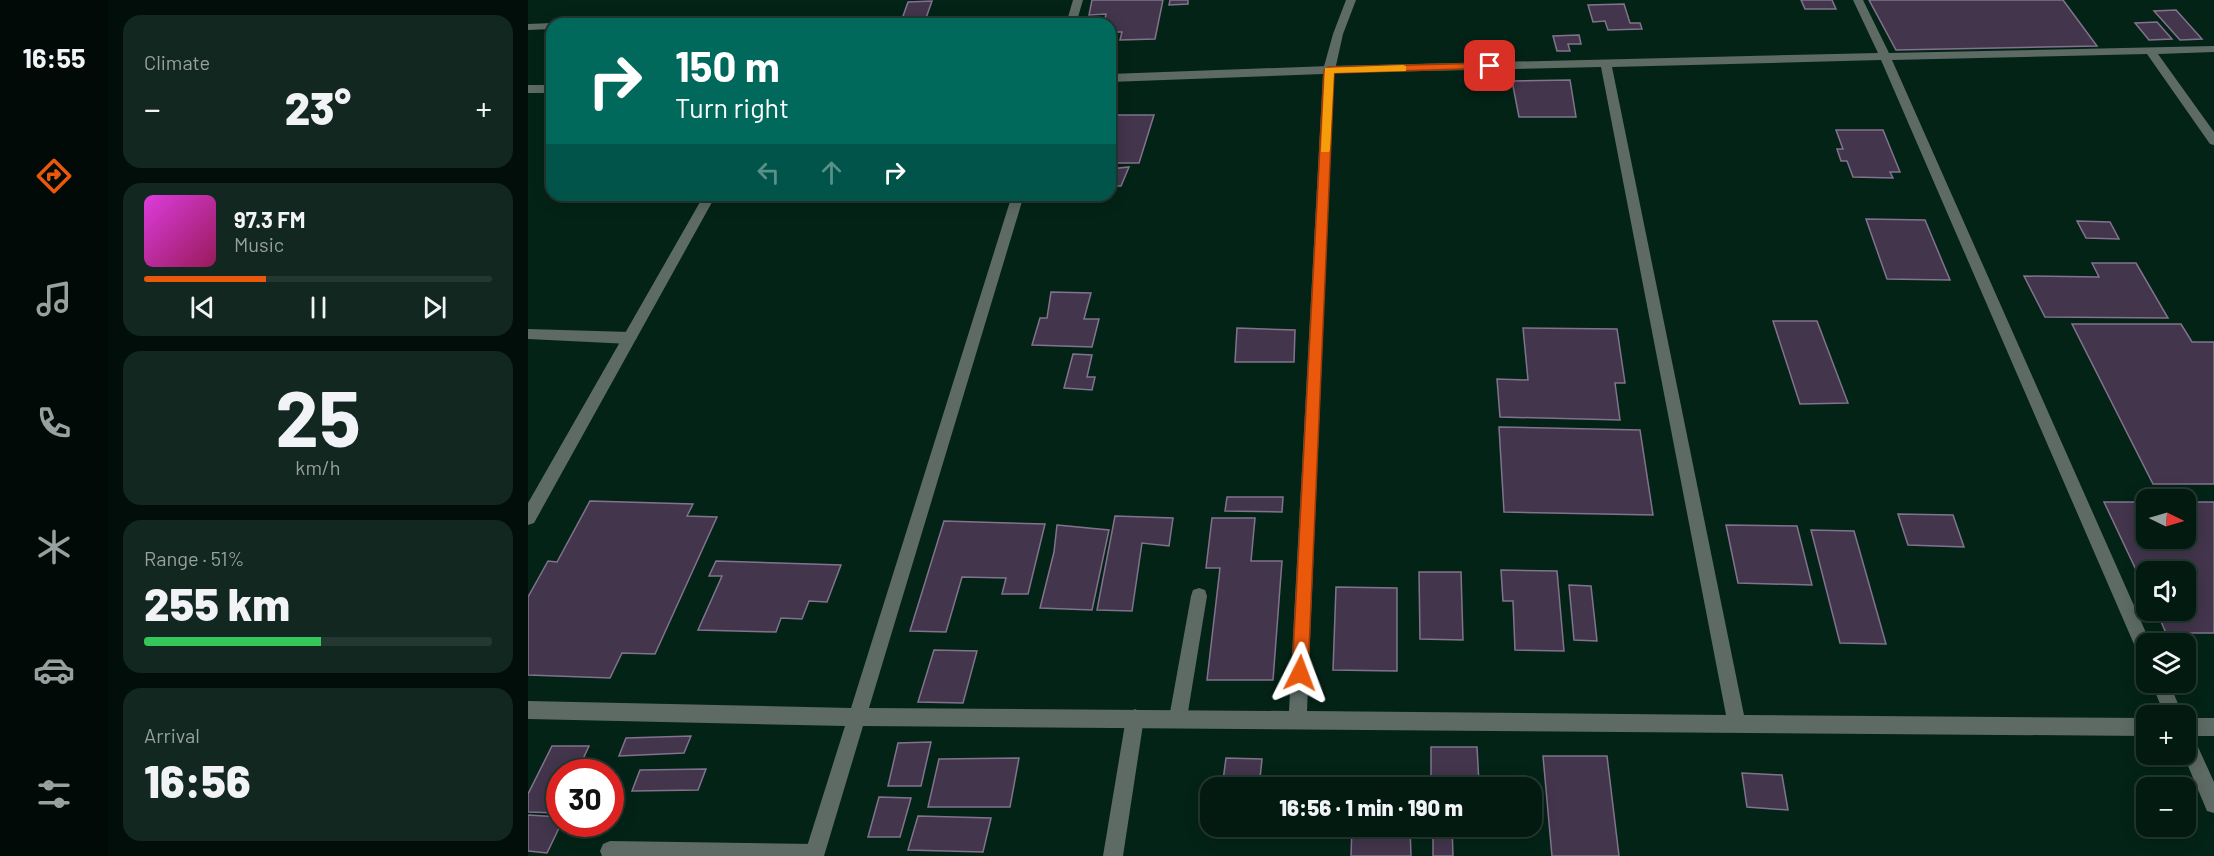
<!DOCTYPE html>
<html lang="en">
<head>
<meta charset="utf-8">
<style>
  :root { --surface:#031a11; --page:#11271f; --text:#f1f3f6; --muted:#97a19f; --line:#243831; --accent:#ea580c }
  body { margin:0; font-family:Barlow,sans-serif; background:var(--page); color:var(--text); height:100vh; display:flex; flex-direction:column; font-size:22px; white-space:nowrap }
  * { box-sizing:border-box; margin:0 }
  p { font-size:20px; color:var(--muted) }
  .icon { flex:none; width:33px; height:33px; fill:none; stroke:currentColor; stroke-width:2; stroke-linecap:round; stroke-linejoin:round }
  .map { position:relative; flex:1; overflow:hidden }
  .panel { display:flex; flex-direction:column; gap:15px; padding:15px; background:#020e09; width:420px }
  .panel>* { flex:none }
  .banner { position:absolute; left:18px; top:18px; width:570px; height:183px; border-radius:18px; box-shadow:0 3px 15px #0003,0 0 0 2px var(--line); background:#00695c; color:#fff; overflow:hidden }
  .needle { width:39px; rotate:95deg }
  .tools { position:absolute; left:1608px; top:489px; display:grid; gap:12px }
  .tools a { display:grid; place-items:center; width:60px; height:60px; border-radius:12px; background:var(--surface); box-shadow:0 3px 15px #0003,0 0 0 2px var(--line); font-size:30px }
  .speed { position:absolute; left:18px; top:759px; display:flex; gap:12px; font-size:30px; font-weight:700; text-align:center }
  .speed>* { display:grid; place-content:center; width:78px; height:78px; border-radius:50%; background:var(--surface); box-shadow:0 3px 15px #0003,0 0 0 2px var(--line); line-height:1 }
  .speed .limit { border:9px solid #d22; background:#fff; color:#111 }
  .pin { position:absolute; display:grid; place-items:center; width:51px; height:51px; color:#fff; margin:-26px; border-radius:12px; box-shadow:0 3px 9px #0006 }
  .me { position:absolute; width:66px; margin:-33px; rotate:3deg; stroke-linejoin:round; filter:drop-shadow(0 0 4px #0008) }
  .turn { display:flex; align-items:center; gap:21px; height:126px; padding:0 30px; font-size:27px }
  .turn .icon { width:78px; height:78px; stroke-width:2.5 }
  .turn b { display:block; font-size:42px; line-height:51px }
  .lanes { display:flex; align-items:center; height:57px; padding:0 30px; background:#0003; justify-content:center; gap:30px; direction:ltr }
  .lanes .off { opacity:.35 }
  .big { font-size:45px; font-weight:800; line-height:1.1 }
  .panel .card { flex:1; display:flex; flex-direction:column; justify-content:center; gap:9px; min-width:0; padding:0 21px; border-radius:18px; background:var(--page) }
  .panel .dial { align-items:center; gap:0 }
  .dial b { font-size:78px; line-height:1 }
  .song { display:flex; align-items:center; gap:18px }
  .cover { width:72px; height:72px; border-radius:9px; background:linear-gradient(135deg,hsl(300 70% 55%),hsl(330 70% 35%)) }
  .played { height:6px; border-radius:3px; background:linear-gradient(90deg,var(--accent) 35%,var(--line) 35%) }
  .keys { display:flex; justify-content:space-around; direction:ltr }
  .heat { display:flex; justify-content:space-between; align-items:center; font-size:33px; direction:ltr }
  .charge { height:9px; border-radius:4px; background:linear-gradient(90deg,#34c759 51%,var(--line) 0) }
  .trip { position:absolute; left:672px; top:777px; width:342px; height:60px; border-radius:18px; background:var(--surface); box-shadow:0 3px 15px #0003,0 0 0 2px var(--line); font-weight:800; line-height:60px; text-align:center }
  main { display:flex; flex:1; min-height:0 }
  .tab-bar { display:flex; flex-direction:column; width:108px; justify-content:space-around; align-items:center; background:#010a07; color:var(--muted) }
  .tab-bar .icon { width:42px; height:42px }
  .tab-bar .current { color:var(--accent) }
  .tab-bar b { font-size:27px; color:var(--text) }
  .map>svg:first-child { display:block }
  .building { fill:#42354c; stroke:#82738d; stroke-width:1.5 }
  .lines { fill:none; stroke-linecap:round; stroke-linejoin:round }
  .lane { fill:#5d6b64; fill-rule:evenodd }
  .street { fill:#5d6b64; fill-rule:evenodd }
  .route { fill:#ea580c; stroke:#983908; stroke-width:1.5 }
  .slow { fill:#f59e0b }
</style>
</head>
<body>
<main>
<nav class="tab-bar">
<b>16:55</b>
<svg class="icon current" aria-label="directions" viewBox="0 0 24 24"><path d="M12 3l9 9-9 9-9-9zM9 14v-3h6M13 9l2 2-2 2"/></svg>
<svg class="icon" aria-label="music" viewBox="0 0 24 24"><path d="M9 18V5l10-2v13"/><circle cx="6" cy="18" r="3"/><circle cx="16" cy="16" r="3"/></svg>
<svg class="icon" aria-label="phone" viewBox="0 0 24 24"><path d="M5 4h4l2 5-3 2q2 4 5 5l2-3 5 2v4C11 20 4 13 5 4z"/></svg>
<svg class="icon" aria-label="climate" viewBox="0 0 24 24"><path d="M12 3v18M4 7l16 10M4 17L20 7"/></svg>
<svg class="icon" aria-label="car" viewBox="0 0 24 24"><path d="M5 17H2v-5l4-1 3-4h7l3 4 3 1v5h-3M9 17h6M6 11h13"/><circle cx="7" cy="17" r="2"/><circle cx="17" cy="17" r="2"/></svg>
<svg class="icon" aria-label="filters" viewBox="0 0 24 24"><path d="M4 7h16M4 17h16"/><circle cx="9" cy="7" r="2"/><circle cx="15" cy="17" r="2"/></svg>
</nav>
<section class="panel">
<div class="card"><p>Climate</p>
<div class="heat"><a>−</a><b class="big">23°</b><a>+</a></div>
</div>
<div class="card">
<div class="song"><i class="cover"></i><div><b>97.3 FM</b><p>Music</p></div></div>
<div class="played"></div>
<div class="keys"><svg class="icon" aria-label="previous" viewBox="0 0 24 24"><path d="M18 5L8 12l10 7zM5 5v14"/></svg><svg class="icon" aria-label="pause" viewBox="0 0 24 24"><path d="M8 5v14M16 5v14"/></svg><svg class="icon" aria-label="next" viewBox="0 0 24 24"><path d="M6 5l10 7-10 7zM19 5v14"/></svg></div>
</div>
<div class="card dial"><b>25</b><p>km/h</p></div>
<div class="card"><p>Range · 51%</p><b class="big">255 km</b><div class="charge"></div></div>
<div class="card"><p>Arrival</p><b class="big">16:56</b></div>
</section>
<div class="map">
<svg width="1686" height="856" viewBox="0 0 1686 856">
  <rect width="100%" height="100%" fill="#042317"/>
  <path class="building" d="M564,0H635L627,39L592,40L594,32H582V24H576L578,14L561,15Z
    M642,0H660V4L641,5Z
    M1273,0H1304L1308,9H1277Z
    M1341,0H1535L1569,46L1368,50Z
    M404,1L398,18L374,19L380,2Z
    M1096,4L1102,23H1112L1114,29L1080,30L1077,21L1065,22L1060,5Z
    M1648,10L1674,39L1652,40L1626,11Z
    M1629,22L1644,39L1621,40L1607,23Z
    M1051,35L1053,44H1040L1042,51H1029L1025,36Z
    M1042,80L1048,117H991L984,81Z
    M590,115H626L611,163H582V124Z
    M1308,130H1355L1372,172H1362L1365,178L1325,177L1319,161H1313L1309,149H1315Z
    M601,167L593,186H582V169Z
    M1338,219L1397,220L1422,280L1359,279Z
    M1549,221L1582,222L1591,239L1558,238Z
    M1564,263H1608L1640,318L1517,317L1496,276L1571,277Z
    M523,292L563,293L556,319H571L564,347L504,345L512,318H519Z
    M1245,321H1289L1320,403L1272,404Z
    M1544,324H1653L1664,342H1686V484H1625Z
    M709,328L767,330L766,362H707Z
    M995,328L1089,329L1097,383H1087L1092,420L972,417L969,379L1000,380Z
    M545,354L564,355L559,377H567L564,390L536,388Z
    M971,427L1112,430L1125,515L976,512Z
    M699,497H755L754,512L697,511Z
    M62,501L165,504L159,516L189,517L127,654L94,653L82,678L0,675V597L20,561L29,562Z
    M1576,502H1618V538H1658V502H1686V633H1638L1628,610H1658V572H1618V591Z
    M1370,514L1425,515L1436,547L1380,545Z
    M587,516L645,518L641,546L614,543L604,611L569,610Z
    M684,518H727L723,561H754L745,680H679L692,568H678Z
    M416,521L517,524L500,594H474L478,578L434,577L418,632L382,631Z
    M529,525L581,530L564,610L512,608L526,552Z
    M1198,525L1269,526L1284,585L1210,583Z
    M1283,530L1326,531L1358,644L1312,643Z
    M188,561L313,565L299,602L281,601L274,619L253,618L248,632L170,630L194,576H181Z
    M973,570L1029,571L1036,651L987,650L985,601H975Z
    M891,572H933L935,640L892,639Z
    M1041,585L1063,586L1069,641L1046,640Z
    M808,587L869,588V671L805,670Z
    M406,650L449,651L435,703L390,702Z
    M163,736L156,753L91,756L98,738Z
    M403,742L393,786H360L370,743Z
    M24,746H61L49,772H32L30,813L0,812V794Z
    M903,747H949L951,783H903Z
    M1015,756H1079L1091,856H1024Z
    M491,758L482,807H400L411,759Z
    M698,758L734,759L731,788H694Z
    M178,769L170,790L104,791L112,770Z
    M1214,773L1254,775L1260,810L1219,807Z
    M351,797L383,798L372,837H340Z
    M0,815L32,817L33,824L19,853L0,851Z
    M390,816L463,818L455,852L380,850Z
    M824,826H882L883,856H823Z
    M905,826H924L925,856H905Z"/>
  <g class="lines">
    <path class="lane" d="M818,0H828L815,34L807,70L801,74L795,70L805,34Z
      M81,21L92,22L93,24H76Z
      M24,23L28,24H24V29L0,30V24Z
      M0,329L102,332L109,338L102,344L0,339Z
      M671,588L677,590L679,596L659,718L656,724L650,727L644,724L641,718L663,596L665,590Z
      M607,709L613,712L616,718L595,856H575L598,718L601,712Z
      M82,841L286,844L293,847L296,854L295,856H74L72,851L75,844Z"/>
    <path class="street" d="M545,0H555L548,24H538Z
      M1325,0H1335L1361,53L1686,46V52L1630,54L1686,132V145L1682,144L1619,54L1364,60L1623,644H1618V660L1612,658L1353,60L1084,67L1216,715L1618,718V736L335,726L296,856H276L317,726L0,719V701L323,708L484,195H496L341,708L761,711L795,74L582,82V74L801,66L1350,53ZM1073,67L1198,715L779,711L806,73Z
      M0,85H24V93H0Z
      M176,195H188L6,523L0,525V503Z
      M1623,682H1641L1655,716H1637Z
      M1658,718H1686V736H1665L1686,782V813L1679,811L1655,754H1658Z"/>
  </g>
  <path class="route" d="M962,63L966,64V68L806,73L780,673L778,678L772,680L767,678L764,673L796,70L801,67Z"/>
  <path class="slow" d="M875,65L878,66V71L806,73L802,149L801,152H793L797,68Z"/>
</svg>
<div class="tools">
<a><svg class="needle" viewBox="-14 -14 28 28"><path d="M0-13l5 13h-10z" fill="#e53935"/><path d="M0 13l5-13h-10z" fill="#97a19f"/></svg></a>
<a><svg class="icon" aria-label="sound" viewBox="0 0 24 24"><path d="M4 9h4l5-4v14l-5-4H4zM17 9q2 3 0 6"/></svg></a>
<a><svg class="icon" aria-label="layers" viewBox="0 0 24 24"><path d="M12 4l9 5-9 5-9-5zM3 14l9 5 9-5"/></svg></a>
<a>+</a>
<a>−</a>
</div>
<div class="speed"><div class="limit">30</div></div>
<div class="pin" style="left:962px;top:66px;background:#d93025"><svg class="icon" aria-label="arrive" viewBox="0 0 24 24"><path d="M6 21V4h12l-3 4 3 4H6"/></svg></div>
<svg class="me" style="left:772px;top:673px" viewBox="-20 -20 40 40"><path d="M0-17L14 15 0 8-14 15z" fill="#ea580c" stroke="#fff" stroke-width="4"/></svg>
<div class="trip">16:56 · 1 min · 190 m</div>
<div class="banner">
<div class="turn"><svg class="icon" aria-label="right" viewBox="0 0 24 24"><path d="M7 20v-9h11M14 6l5 5-5 5"/></svg><div><b>150 m</b>Turn right</div></div>
<div class="lanes"><svg class="icon off" aria-label="left" viewBox="0 0 24 24"><path d="M17 20v-9H6M10 6l-5 5 5 5"/></svg><svg class="icon off" aria-label="ahead" viewBox="0 0 24 24"><path d="M12 20V5M6 11l6-6 6 6"/></svg><svg class="icon" aria-label="right" viewBox="0 0 24 24"><path d="M7 20v-9h11M14 6l5 5-5 5"/></svg></div>
</div>
</div>
</main>
</body>
</html>
